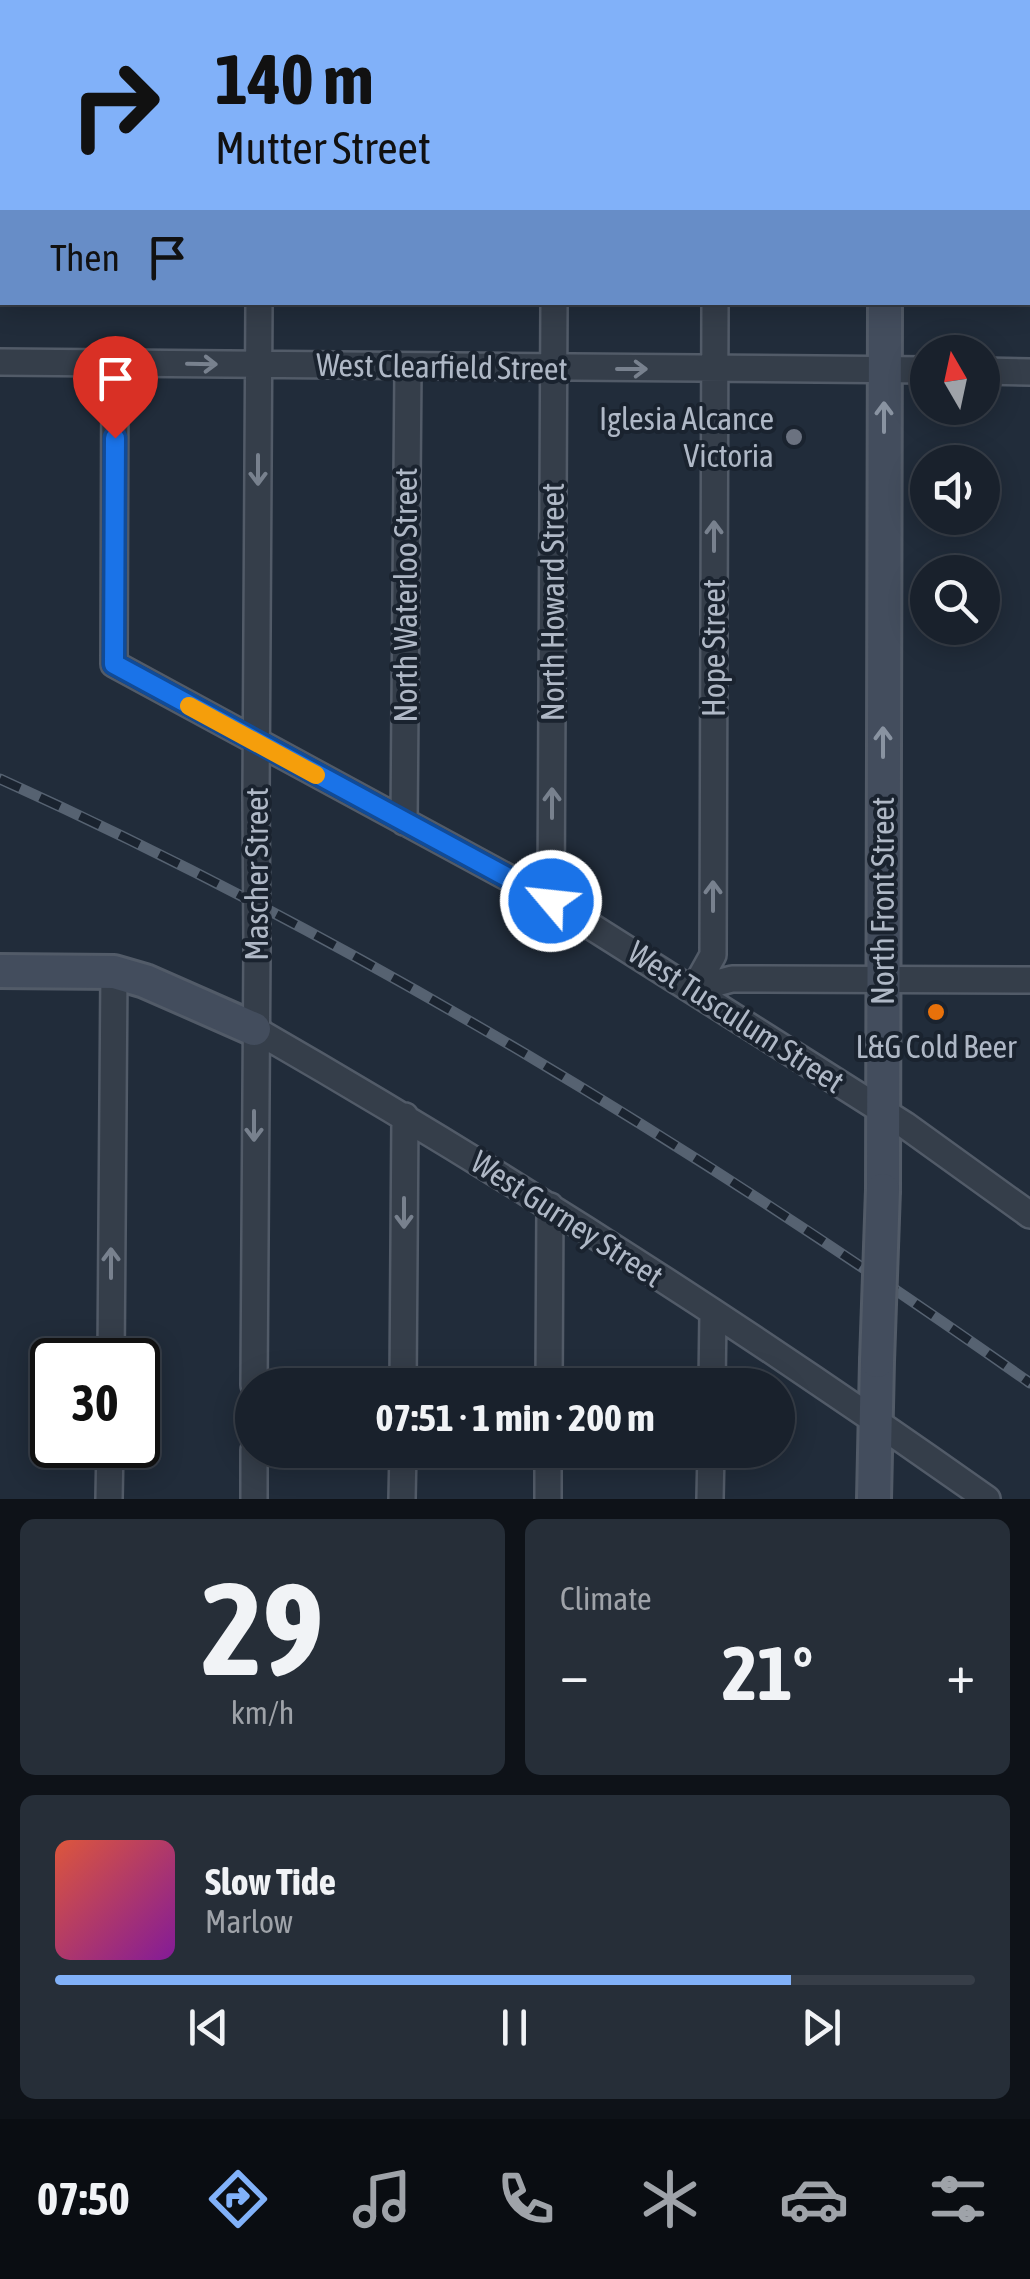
<!DOCTYPE html>
<html lang="en">
<head>
<meta charset="utf-8">
<style>
  :root { --surface:#19212c; --page:#262e38; --text:#f1f3f6; --muted:#9fa3a9; --line:#373e48; --accent:#81b1f9 }
  body { margin:0; font-family:"Asap Condensed",sans-serif; background:var(--page); color:var(--text); height:100vh; display:flex; flex-direction:column; font-size:38px; white-space:nowrap }
  * { box-sizing:border-box; margin:0 }
  p { font-size:32px; color:var(--muted) }
  .icon { flex:none; width:55px; height:55px; fill:none; stroke:currentColor; stroke-width:2; stroke-linecap:round; stroke-linejoin:round }
  .map { position:relative; height:1499px; overflow:hidden }
  .details { display:flex; flex-direction:column; gap:20px; padding:20px; background:#0e1218; flex:1 }
  .details>* { flex:none }
  .top-card { position:absolute; left:0px; top:0px; width:1030px; height:305px; box-shadow:0 5px 25px #0003,0 0 0 2px var(--line); background:#81b1f9; color:#111; overflow:hidden }
  .needle { width:65px; rotate:351deg }
  .fabs { position:absolute; left:910px; top:335px; display:grid; gap:20px }
  .fabs a { display:grid; place-items:center; width:90px; height:90px; border-radius:50%; background:var(--surface); box-shadow:0 5px 25px #0003,0 0 0 2px var(--line); font-size:50px }
  .speed { position:absolute; left:30px; top:1338px; display:flex; gap:20px; font-size:50px; font-weight:700; text-align:center }
  .speed>* { display:grid; place-content:center; width:130px; height:130px; border-radius:50%; background:var(--surface); box-shadow:0 5px 25px #0003,0 0 0 2px var(--line); line-height:1 }
  .speed .limit { border:5px solid #111; border-radius:15px; background:#fff; color:#111 }
  .pin { position:absolute; display:grid; place-items:center; width:85px; height:85px; color:#fff; margin:-102px -42px; border-radius:50% 50% 50% 0; rotate:-45deg; box-shadow:0 0 10px #0007 }
  .pin .icon { rotate:45deg }
  .me { position:absolute; width:110px; margin:-55px; rotate:298deg; stroke-linejoin:round; filter:drop-shadow(0 0 8px #0008) }
  .turn { display:flex; align-items:center; gap:35px; height:210px; padding:0 50px; font-size:45px }
  .turn .icon { width:130px; height:130px; stroke-width:2.5 }
  .turn b { display:block; font-size:70px; line-height:85px }
  .then { display:flex; align-items:center; height:95px; padding:0 50px; background:#0003; gap:20px; font-size:38px }
  .big { font-size:75px; font-weight:700; line-height:1.1 }
  .details .card { flex:1; display:flex; flex-direction:column; justify-content:center; gap:15px; min-width:0; padding:0 35px; border-radius:15px; background:var(--page) }
  .details .dial { align-items:center; gap:0 }
  .dial b { font-size:130px; line-height:1 }
  .song { display:flex; align-items:center; gap:30px }
  .cover { width:120px; height:120px; border-radius:15px; background:linear-gradient(135deg,hsl(10 70% 55%),hsl(290 70% 35%)) }
  .played { height:10px; border-radius:5px; background:linear-gradient(90deg,var(--accent) 80%,var(--line) 80%) }
  .keys { display:flex; justify-content:space-around; direction:ltr }
  .heat { display:flex; justify-content:space-between; align-items:center; font-size:55px; direction:ltr }
  .details .tiles { flex:1; display:grid; gap:20px; grid-template-columns:1fr 1fr }
  .card:last-child { grid-column:span 2 }
  .trip { position:absolute; left:235px; top:1368px; width:560px; height:100px; border-radius:50px; background:var(--surface); box-shadow:0 5px 25px #0003,0 0 0 2px var(--line); font-weight:700; line-height:100px; text-align:center }
  .tab-bar { display:flex; height:160px; justify-content:space-around; align-items:center; background:#0a0d12; color:var(--muted) }
  .tab-bar .icon { width:70px; height:70px }
  .tab-bar .on { color:var(--accent) }
  .tab-bar b { font-size:45px; color:var(--text) }
  .map>svg:first-child { display:block }
  .lines { fill:none; stroke-linecap:round; stroke-linejoin:round }
  .street-casing { stroke:#525b68; stroke-width:30 }
  .secondary-casing { stroke:#525b68; stroke-width:38 }
  .street { stroke:#353e4a; stroke-width:25 }
  .secondary { stroke:#434d5d; stroke-width:32 }
  .rail-casing { stroke:#566271; stroke-width:11 }
  .rail { stroke:#1a232f; stroke-width:8; stroke-dasharray:22; stroke-linecap:butt }
  .street-bridge-casing { stroke:#525b68; stroke-width:30; stroke-linecap:butt }
  .secondary-bridge-casing { stroke:#525b68; stroke-width:38; stroke-linecap:butt }
  .street-bridge { stroke:#353e4a; stroke-width:25 }
  .secondary-bridge { stroke:#434d5d; stroke-width:32 }
  .oneway { stroke:#78818e }
  .oneway2 { stroke:#8993a1 }
  .route-casing { stroke:#114b97; stroke-width:25 }
  .route { stroke:#1a73e8; stroke-width:18 }
  .slow { stroke:#f59e0b; stroke-width:18 }
  .worship-dot { fill:#6b7280; stroke:#1a232f; stroke-width:4 }
  .food-dot { fill:#e8710a; stroke:#1a232f; stroke-width:4 }
  .labels { text-anchor:middle; stroke-width:8; stroke-linejoin:round; paint-order:stroke }
  .street-label { font-size:32px; fill:#afb8c6; stroke:#1a232f }
  .poi-label { font-size:32px; fill:#afb8c6; stroke:#1a232f; text-anchor:end }
</style>
</head>
<body>
<div class="map">
<svg width="1030" height="1499" viewBox="0 0 1030 1499">
  <rect width="100%" height="100%" fill="#212c3a"/>
  <g class="lines">
    <defs>
      <path id="street" d="M263,2V0
        M556,2V0
        M0,89H2
        M1028,102H1030
        M0,362L928,370
        M115,363L114,664L551,901L905,1125L1030,1215
        M982,371L1030,372
        M256,797L259,302
        M404,822L408,368
        M551,901L554,302
        M694,989L713,955L715,302
        M694,989L732,979L1030,980
        M254,1029C506,1174 750,1331 987,1499
        M111,1360L114,972
        M254,1385L257,949
        M403,1385L405,1116
        M549,1385L550,1206
        M712,1385L713,1313
        M109,1499L110,1445
        M254,1499V1450
        M402,1499L403,1450
        M548,1499V1450
        M710,1499L711,1450"/>
      <path id="secondary" d="M887,0V2
        M0,971L114,972L145,981L254,1029
        M883,1190L885,302
        M874,1499L877,1361"/>
    </defs>
    <use href="#street" class="street-casing"/>
    <use href="#secondary" class="secondary-casing"/>
    <use href="#street" class="street"/>
    <use href="#secondary" class="secondary"/>
    <defs>
      <path id="rail" d="M0,779C364,943 704,1153 1030,1383"/>
    </defs>
    <use href="#rail" class="rail-casing"/>
    <use href="#rail" class="rail"/>
    <defs>
      <path id="street-bridge" d="M256,797L257,949"/>
      <path id="secondary-bridge" d="M877,1361L883,1190"/>
    </defs>
    <use href="#street-bridge" class="street-bridge-casing"/>
    <use href="#secondary-bridge" class="secondary-bridge-casing"/>
    <use href="#street-bridge" class="street-bridge"/>
    <use href="#secondary-bridge" class="secondary-bridge"/>
  </g>
  <defs><path id="oneway-shaft" d="M-6 0H5M1.5-3L5.5 0L1.5 3" fill="none" stroke-width="1.6" stroke-linecap="round" stroke-linejoin="round" transform="scale(2.5)"/></defs>
  <g class="oneway">
    <use href="#oneway-shaft" transform="translate(202 364) rotate(1)"/>
    <use href="#oneway-shaft" transform="translate(632 369)"/>
    <use href="#oneway-shaft" transform="translate(258 470) rotate(90)"/>
    <use href="#oneway-shaft" transform="translate(714 536) rotate(-90)"/>
    <use href="#oneway-shaft" transform="translate(552 803) rotate(-90)"/>
    <use href="#oneway-shaft" transform="translate(713 896) rotate(-90)"/>
    <use href="#oneway-shaft" transform="translate(254 1126) rotate(90)"/>
    <use href="#oneway-shaft" transform="translate(404 1213) rotate(90)"/>
    <use href="#oneway-shaft" transform="translate(111 1263) rotate(-90)"/>
  </g>
  <g class="oneway2">
    <use href="#oneway-shaft" transform="translate(884 417) rotate(-90)"/>
    <use href="#oneway-shaft" transform="translate(883 742) rotate(-90)"/>
  </g>
  <g class="lines">
    <defs>
      <path id="route" d="M115,438L114,664L551,901"/>
    </defs>
    <use href="#route" class="route-casing"/>
    <use href="#route" class="route"/>
    <path class="slow" d="M189,706L316,775"/>
  </g>
  <circle class="worship-dot" cx="794" cy="437" r="10"/>
  <circle class="food-dot" cx="936" cy="1012" r="10"/>
  <g class="labels">
    <g class="street-label">
      <text transform="translate(442 367) rotate(1)" y="11">West Clearfield Street</text>
      <text transform="translate(406 595) rotate(-90)" y="11">North Waterloo Street</text>
      <text transform="translate(553 602) rotate(-90)" y="11">North Howard Street</text>
      <text transform="translate(714 648) rotate(-90)" y="11">Hope Street</text>
      <text transform="translate(257 874) rotate(-90)" y="11">Mascher Street</text>
      <text transform="translate(883 901) rotate(-90)" y="11">North Front Street</text>
      <text transform="translate(736 1017) rotate(33)" y="11">West Tusculum Street</text>
      <text transform="translate(567 1219) rotate(33)" y="11">West Gurney Street</text>
    </g>
    <g class="poi-label">
      <text x="774" y="430">Iglesia Alcance<tspan x="774" dy="37">Victoria</tspan></text>
      <text x="936" y="1058" text-anchor="middle">L&amp;G Cold Beer</text>
    </g>
  </g>
</svg>
<div class="fabs">
<a><svg class="needle" viewBox="-14 -14 28 28"><path d="M0-13l5 13h-10z" fill="#e53935"/><path d="M0 13l5-13h-10z" fill="#9fa3a9"/></svg></a>
<a><svg class="icon" aria-label="sound" viewBox="0 0 24 24"><path d="M4 9h4l5-4v14l-5-4H4zM17 9q2 3 0 6"/></svg></a>
<a><svg class="icon" aria-label="search" viewBox="0 0 24 24"><circle cx="10" cy="10" r="6"/><path d="M15 15l6 6"/></svg></a>
</div>
<div class="speed"><div class="limit">30</div></div>
<div class="pin" style="left:115px;top:438px;background:#d93025"><svg class="icon" aria-label="arrive" viewBox="0 0 24 24"><path d="M6 21V4h12l-3 4 3 4H6"/></svg></div>
<svg class="me" style="left:551px;top:901px" viewBox="-20 -20 40 40"><circle r="17" fill="#1a73e8" stroke="#fff" stroke-width="3"/><path d="M0-11L8 9 0 5-8 9z" fill="#fff"/></svg>
<div class="trip">07:51 · 1 min · 200 m</div>
<div class="top-card">
<div class="turn"><svg class="icon" aria-label="right" viewBox="0 0 24 24"><path d="M7 20v-9h11M14 6l5 5-5 5"/></svg><div><b>140 m</b>Mutter Street</div></div>
<div class="then">Then<svg class="icon" aria-label="arrive" viewBox="0 0 24 24"><path d="M6 21V4h12l-3 4 3 4H6"/></svg></div>
</div>
</div>
<section class="details">
<div class="tiles">
<div class="card dial"><b>29</b><p>km/h</p></div>
<div class="card"><p>Climate</p>
<div class="heat"><a>−</a><b class="big">21°</b><a>+</a></div>
</div>
<div class="card">
<div class="song"><i class="cover"></i><div><b>Slow Tide</b><p>Marlow</p></div></div>
<div class="played"></div>
<div class="keys"><svg class="icon" aria-label="previous" viewBox="0 0 24 24"><path d="M18 5L8 12l10 7zM5 5v14"/></svg><svg class="icon" aria-label="pause" viewBox="0 0 24 24"><path d="M8 5v14M16 5v14"/></svg><svg class="icon" aria-label="next" viewBox="0 0 24 24"><path d="M6 5l10 7-10 7zM19 5v14"/></svg></div>
</div>
</div>
</section>
<nav class="tab-bar">
<b>07:50</b>
<svg class="icon on" aria-label="directions" viewBox="0 0 24 24"><path d="M12 3l9 9-9 9-9-9zM9 14v-3h6M13 9l2 2-2 2"/></svg>
<svg class="icon" aria-label="music" viewBox="0 0 24 24"><path d="M9 18V5l10-2v13"/><circle cx="6" cy="18" r="3"/><circle cx="16" cy="16" r="3"/></svg>
<svg class="icon" aria-label="phone" viewBox="0 0 24 24"><path d="M5 4h4l2 5-3 2q2 4 5 5l2-3 5 2v4C11 20 4 13 5 4z"/></svg>
<svg class="icon" aria-label="climate" viewBox="0 0 24 24"><path d="M12 3v18M4 7l16 10M4 17L20 7"/></svg>
<svg class="icon" aria-label="car" viewBox="0 0 24 24"><path d="M5 17H2v-5l4-1 3-4h7l3 4 3 1v5h-3M9 17h6M6 11h13"/><circle cx="7" cy="17" r="2"/><circle cx="17" cy="17" r="2"/></svg>
<svg class="icon" aria-label="filters" viewBox="0 0 24 24"><path d="M4 7h16M4 17h16"/><circle cx="9" cy="7" r="2"/><circle cx="15" cy="17" r="2"/></svg>
</nav>
</body>
</html>
